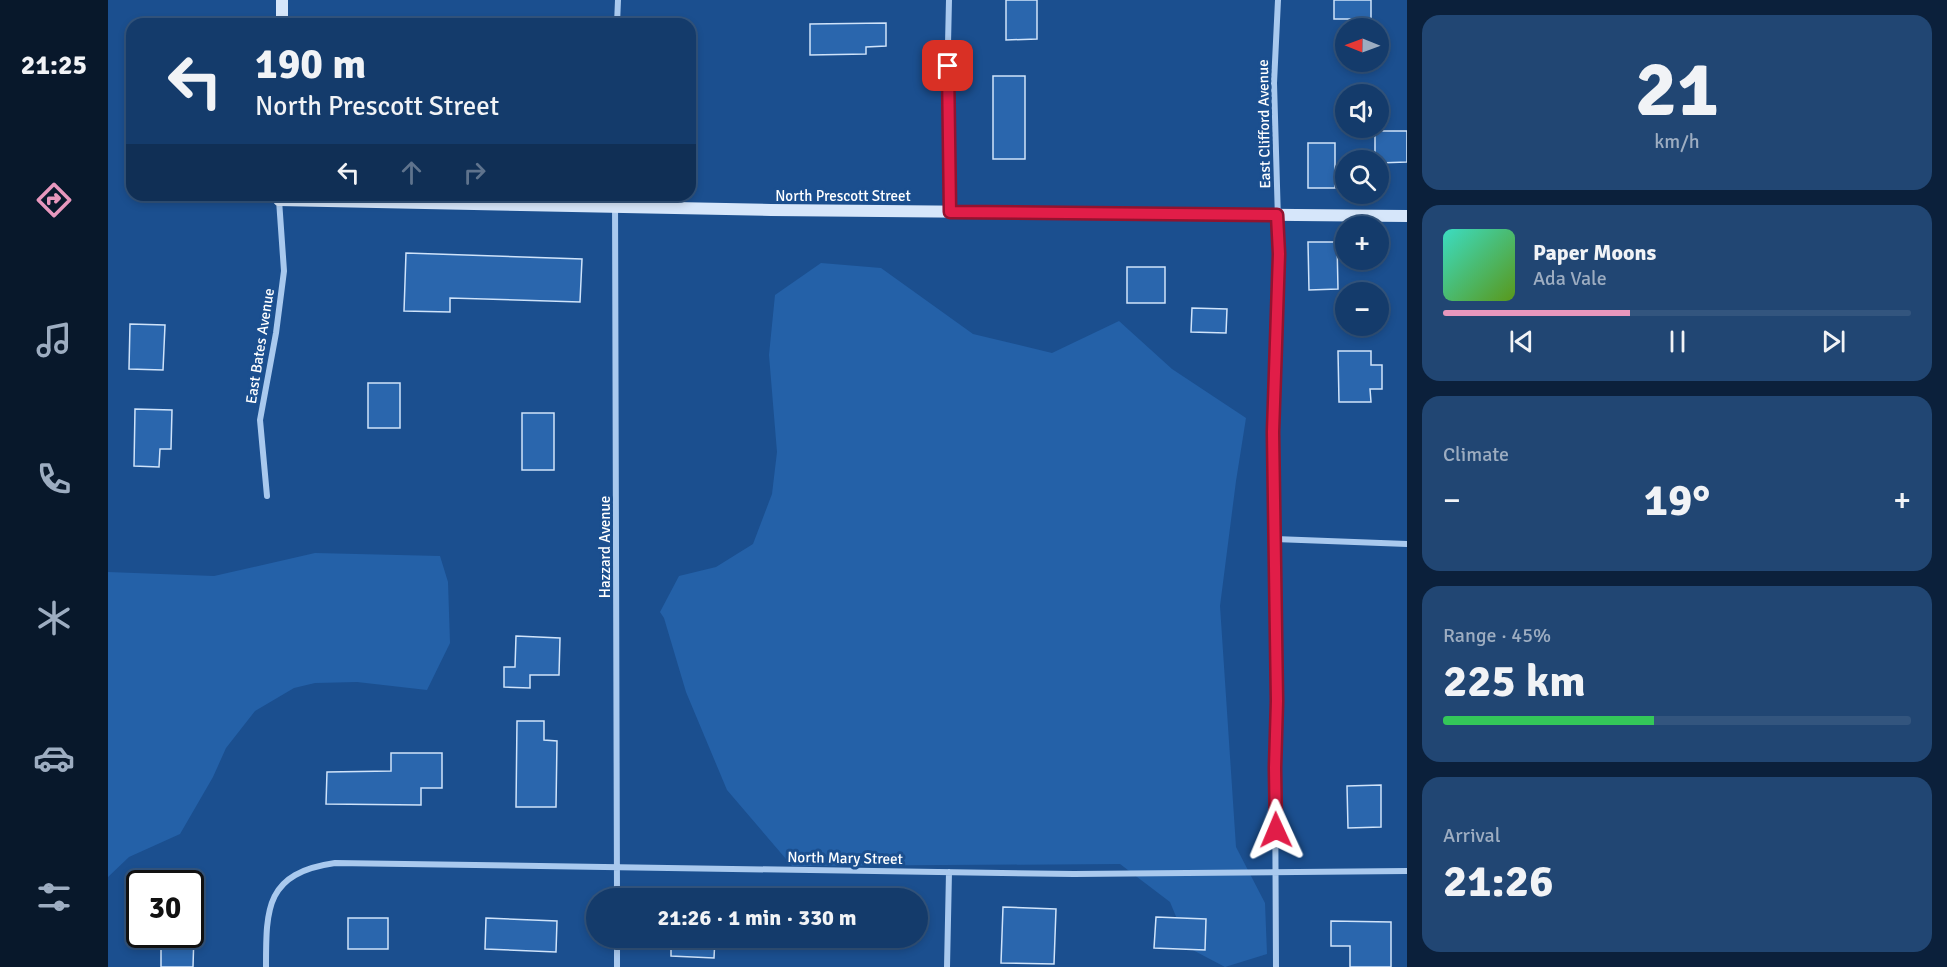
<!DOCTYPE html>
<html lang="en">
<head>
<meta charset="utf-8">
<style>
  :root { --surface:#143b6b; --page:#214673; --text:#f1f3f6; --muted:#9dadc1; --line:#33557e; --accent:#e797bd }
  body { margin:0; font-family:Signika,sans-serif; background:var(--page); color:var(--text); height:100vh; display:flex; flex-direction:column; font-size:22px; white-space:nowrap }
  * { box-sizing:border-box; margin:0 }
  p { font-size:20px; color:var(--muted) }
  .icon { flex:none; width:33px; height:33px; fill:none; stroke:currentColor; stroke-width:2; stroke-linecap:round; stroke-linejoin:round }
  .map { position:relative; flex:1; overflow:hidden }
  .details { display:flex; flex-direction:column; gap:15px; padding:15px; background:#0b203b; width:540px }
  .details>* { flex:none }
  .banner { position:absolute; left:18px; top:18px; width:570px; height:183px; border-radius:18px; box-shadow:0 3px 9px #0003,0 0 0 2px var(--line); background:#143b6b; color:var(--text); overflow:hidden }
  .needle { width:39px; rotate:271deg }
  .controls { position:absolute; left:1227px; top:18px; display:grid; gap:12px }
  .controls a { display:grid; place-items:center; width:54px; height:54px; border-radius:50%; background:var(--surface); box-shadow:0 3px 9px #0003,0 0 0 2px var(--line); font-size:30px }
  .speed { position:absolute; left:18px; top:870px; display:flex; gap:12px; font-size:30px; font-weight:700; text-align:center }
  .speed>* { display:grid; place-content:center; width:78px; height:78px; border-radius:50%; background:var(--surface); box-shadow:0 3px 9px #0003,0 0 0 2px var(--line); line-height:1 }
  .speed .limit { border:3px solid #111; border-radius:9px; background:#fff; color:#111 }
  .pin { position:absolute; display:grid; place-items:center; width:51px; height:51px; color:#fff; margin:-26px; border-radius:12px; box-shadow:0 3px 9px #0006 }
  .me { position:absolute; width:66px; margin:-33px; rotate:359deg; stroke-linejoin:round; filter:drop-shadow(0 0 4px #0008) }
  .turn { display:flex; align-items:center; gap:21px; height:126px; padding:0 30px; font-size:27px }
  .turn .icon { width:78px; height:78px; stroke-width:2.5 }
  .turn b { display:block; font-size:42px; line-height:51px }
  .lanes { display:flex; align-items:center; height:57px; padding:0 30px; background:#0003; justify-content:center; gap:30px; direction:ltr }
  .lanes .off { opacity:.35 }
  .big { font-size:45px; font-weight:800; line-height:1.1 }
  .details .card { flex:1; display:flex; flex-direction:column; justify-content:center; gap:9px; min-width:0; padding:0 21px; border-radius:18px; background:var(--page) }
  .details .dial { align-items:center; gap:0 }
  .dial b { font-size:78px; line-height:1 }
  .song { display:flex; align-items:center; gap:18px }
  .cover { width:72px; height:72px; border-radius:9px; background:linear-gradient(135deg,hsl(170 70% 55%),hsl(90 70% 35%)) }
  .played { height:6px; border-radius:3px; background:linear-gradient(90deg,var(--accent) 40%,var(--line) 40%) }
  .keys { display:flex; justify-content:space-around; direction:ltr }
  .heat { display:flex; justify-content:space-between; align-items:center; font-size:33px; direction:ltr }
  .charge { height:9px; border-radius:4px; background:linear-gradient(90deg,#34c759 45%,var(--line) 0) }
  .trip { position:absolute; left:478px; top:888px; width:342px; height:60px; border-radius:30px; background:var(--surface); box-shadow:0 3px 9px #0003,0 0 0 2px var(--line); font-weight:800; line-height:60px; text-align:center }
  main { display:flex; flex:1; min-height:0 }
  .menu { display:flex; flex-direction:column; width:108px; justify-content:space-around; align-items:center; background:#08182b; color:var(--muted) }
  .menu .icon { width:42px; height:42px }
  .menu .selected { color:var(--accent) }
  .menu b { font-size:27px; color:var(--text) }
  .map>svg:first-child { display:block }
  .green { fill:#2461a8 }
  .building { fill:#2a66ad; stroke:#cfe3fa; stroke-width:1.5 }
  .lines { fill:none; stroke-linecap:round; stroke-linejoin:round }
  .street { stroke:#a9c9ee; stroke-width:6 }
  .secondary { stroke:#d6e6fa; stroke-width:12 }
  .route-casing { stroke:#92132f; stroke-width:15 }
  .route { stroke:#e11d48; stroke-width:10 }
  .labels { text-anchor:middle; stroke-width:6; stroke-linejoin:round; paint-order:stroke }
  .street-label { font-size:15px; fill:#fff; stroke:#1b4f8f }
</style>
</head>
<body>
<main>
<nav class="menu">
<b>21:25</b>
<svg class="icon selected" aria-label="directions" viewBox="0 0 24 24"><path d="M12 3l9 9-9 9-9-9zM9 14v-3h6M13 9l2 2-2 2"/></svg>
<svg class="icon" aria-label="music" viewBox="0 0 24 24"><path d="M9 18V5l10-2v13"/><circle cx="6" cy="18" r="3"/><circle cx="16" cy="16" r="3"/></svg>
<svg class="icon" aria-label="phone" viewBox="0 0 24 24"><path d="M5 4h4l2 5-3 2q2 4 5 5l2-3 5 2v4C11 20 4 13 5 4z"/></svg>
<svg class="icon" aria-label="climate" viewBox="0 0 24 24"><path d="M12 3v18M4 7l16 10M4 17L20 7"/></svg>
<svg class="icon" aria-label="car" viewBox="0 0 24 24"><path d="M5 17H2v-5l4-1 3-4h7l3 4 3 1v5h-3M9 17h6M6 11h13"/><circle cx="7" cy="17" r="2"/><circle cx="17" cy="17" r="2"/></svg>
<svg class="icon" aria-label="filters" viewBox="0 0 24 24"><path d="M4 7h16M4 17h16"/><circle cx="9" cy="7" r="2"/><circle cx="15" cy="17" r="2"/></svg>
</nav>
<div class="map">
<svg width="1299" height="967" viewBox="0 0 1299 967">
  <rect width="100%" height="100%" fill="#1b4f8f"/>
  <path class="green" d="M713,263L773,268L865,334L944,353L1011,321L1064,369L1138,418L1128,481L1112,606L1128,847L1157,903L1159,954L1117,967L1081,948L1062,902L1012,864L684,866L619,790L578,692L556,618L552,612L571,576L608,567L645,544L664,494L669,452L661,355L667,295Z
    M207,553L332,556L340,582L342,643L319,690L249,682L207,683L186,688L147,711L118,748L105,777L72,834L21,857L0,877V572L106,576Z"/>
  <path class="building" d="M898,0H929V39L898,40Z
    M1226,0H1263V19H1226Z
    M778,23V46L758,47V54L702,55V24Z
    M885,76H917V159H885Z
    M1267,131H1299V162L1270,163V160H1267Z
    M1200,143H1227V188H1200Z
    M1200,242H1229L1230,289L1201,290Z
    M298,253L474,259L472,302L342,298V312L296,311Z
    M1019,267H1057V303H1019Z
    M1084,308L1119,309L1118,333L1083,332Z
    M22,324L57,325L55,370L21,369Z
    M1230,351H1263V365H1274V389H1262L1263,402H1231Z
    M260,383H292V428H260Z
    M27,409L64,410L63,449H52L51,467L26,466Z
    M414,413H446V470H414Z
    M408,636L452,638L451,675H422V688L396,687V667H407Z
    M409,721H436V740L449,741L448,807H408Z
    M283,753H334V788H313V805L218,804L219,772L283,771Z
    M1273,785V827L1240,828L1239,786Z
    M895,907L948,909L946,964L893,963Z
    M1048,917L1098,919L1097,950L1046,948Z
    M240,918H280V949H240Z
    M378,918L449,921L448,952L377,949Z
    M1223,921L1283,922V967H1242V946H1223Z
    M53,934H86L85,967H53Z
    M563,938H607L606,958L563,956Z"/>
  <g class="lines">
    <path class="street" d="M841,0L839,88L842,212
      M509,24L510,0
      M507,195L509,898
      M159,496L152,420L168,333L176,271L171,200
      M1167,539L1299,544
      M158,967C158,907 158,873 227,863L966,874L1299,871
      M509,967V938
      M839,967L841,872
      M1168,967L1167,768L1169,701L1165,432L1171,254L1166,83L1170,0"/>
    <path class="secondary" d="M174,24V0
      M172,195L171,200L663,210L1299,216"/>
  </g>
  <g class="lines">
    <defs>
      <path id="route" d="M840,66L842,212L1169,215L1171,254L1165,432L1169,701L1167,768L1168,830"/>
    </defs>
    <use href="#route" class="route-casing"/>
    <use href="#route" class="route"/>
  </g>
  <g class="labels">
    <g class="street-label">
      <text transform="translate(1156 124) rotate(-91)" y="5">East Clifford Avenue</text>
      <text x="735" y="201">North Prescott Street</text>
      <text transform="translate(152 346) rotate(-81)" y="5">East Bates Avenue</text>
      <text transform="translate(497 547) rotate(-90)" y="5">Hazzard Avenue</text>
      <text transform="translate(737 858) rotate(1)" y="5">North Mary Street</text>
    </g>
  </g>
</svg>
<div class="controls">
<a><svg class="needle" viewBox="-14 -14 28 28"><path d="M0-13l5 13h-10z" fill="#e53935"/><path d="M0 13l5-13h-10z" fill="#9dadc1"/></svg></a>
<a><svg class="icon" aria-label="sound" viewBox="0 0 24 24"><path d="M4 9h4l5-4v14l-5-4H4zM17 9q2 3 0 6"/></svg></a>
<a><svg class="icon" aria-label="search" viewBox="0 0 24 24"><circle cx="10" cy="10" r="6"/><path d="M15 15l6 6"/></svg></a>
<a>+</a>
<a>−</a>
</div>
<div class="speed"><div class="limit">30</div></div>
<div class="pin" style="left:840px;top:66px;background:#d93025"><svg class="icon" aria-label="arrive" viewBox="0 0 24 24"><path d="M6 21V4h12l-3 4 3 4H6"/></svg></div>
<svg class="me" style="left:1168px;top:830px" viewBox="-20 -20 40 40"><path d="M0-17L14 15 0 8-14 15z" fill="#e11d48" stroke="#fff" stroke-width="4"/></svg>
<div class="trip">21:26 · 1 min · 330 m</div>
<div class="banner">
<div class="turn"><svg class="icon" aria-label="left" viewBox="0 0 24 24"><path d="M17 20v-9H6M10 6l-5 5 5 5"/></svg><div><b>190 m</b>North Prescott Street</div></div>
<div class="lanes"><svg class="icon" aria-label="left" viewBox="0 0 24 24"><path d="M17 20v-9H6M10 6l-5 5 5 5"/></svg><svg class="icon off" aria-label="ahead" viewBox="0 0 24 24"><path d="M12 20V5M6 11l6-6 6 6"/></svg><svg class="icon off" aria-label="right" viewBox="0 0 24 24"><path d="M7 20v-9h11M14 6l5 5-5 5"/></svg></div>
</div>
</div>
<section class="details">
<div class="card dial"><b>21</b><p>km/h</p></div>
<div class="card">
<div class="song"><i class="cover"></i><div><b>Paper Moons</b><p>Ada Vale</p></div></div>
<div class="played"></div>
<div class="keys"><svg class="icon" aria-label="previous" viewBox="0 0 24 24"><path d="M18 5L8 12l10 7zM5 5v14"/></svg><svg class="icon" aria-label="pause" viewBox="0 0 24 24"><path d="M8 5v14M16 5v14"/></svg><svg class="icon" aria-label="next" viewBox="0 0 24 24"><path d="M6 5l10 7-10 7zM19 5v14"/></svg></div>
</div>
<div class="card"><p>Climate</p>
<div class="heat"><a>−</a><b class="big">19°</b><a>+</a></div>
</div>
<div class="card"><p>Range · 45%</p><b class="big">225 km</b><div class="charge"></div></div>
<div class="card"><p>Arrival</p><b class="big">21:26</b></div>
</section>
</main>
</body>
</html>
